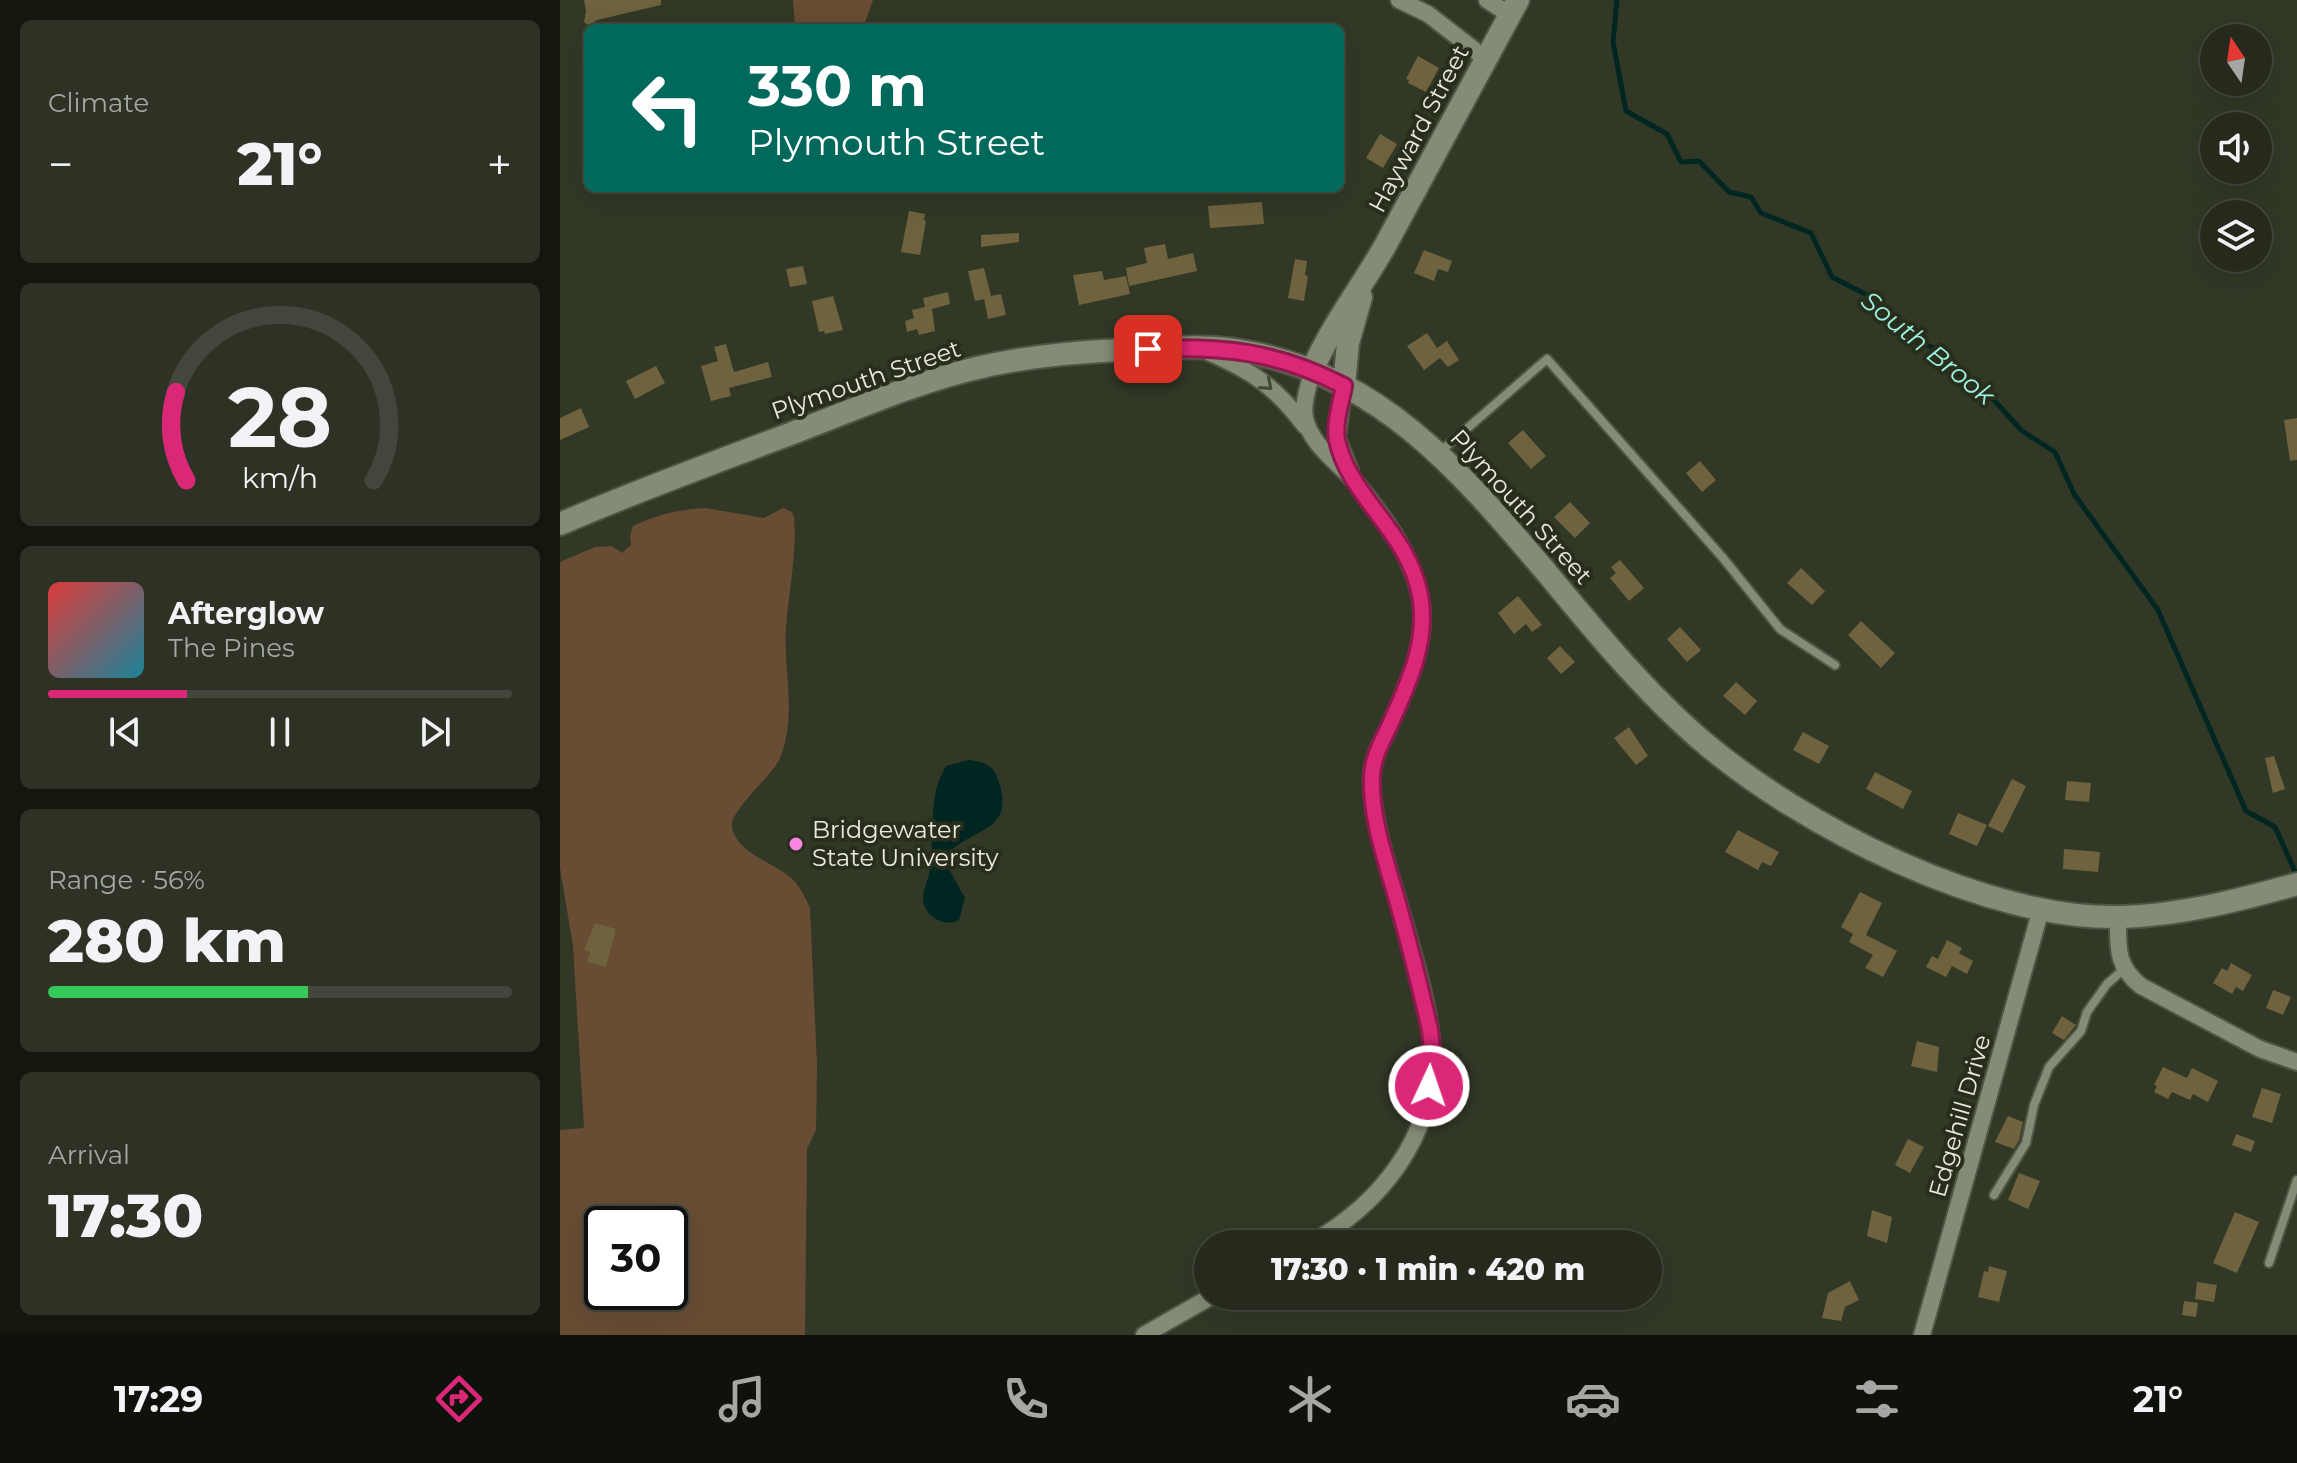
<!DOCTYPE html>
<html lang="en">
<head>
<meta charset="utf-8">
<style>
  :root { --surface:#262a1c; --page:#2e3225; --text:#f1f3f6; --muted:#a4a7a3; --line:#42463b; --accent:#db2777 }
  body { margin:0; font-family:Montserrat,sans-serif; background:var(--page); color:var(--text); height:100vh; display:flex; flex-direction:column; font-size:30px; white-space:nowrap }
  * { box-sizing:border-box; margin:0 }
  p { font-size:26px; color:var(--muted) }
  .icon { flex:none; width:44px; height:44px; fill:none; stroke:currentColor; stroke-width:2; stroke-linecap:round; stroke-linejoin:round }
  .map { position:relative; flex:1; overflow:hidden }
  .panel { display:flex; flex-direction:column; gap:20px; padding:20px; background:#15170f; width:560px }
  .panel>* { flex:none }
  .top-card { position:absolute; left:24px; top:24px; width:760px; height:168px; border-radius:12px; box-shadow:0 8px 32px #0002,0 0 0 2px var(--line); background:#00695c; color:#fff; overflow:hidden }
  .needle { width:52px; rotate:347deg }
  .controls { position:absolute; left:1640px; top:24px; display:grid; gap:16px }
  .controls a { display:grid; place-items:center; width:72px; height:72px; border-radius:50%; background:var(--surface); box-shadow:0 8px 32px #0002,0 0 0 2px var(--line); font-size:40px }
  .speed { position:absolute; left:24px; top:1206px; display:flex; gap:16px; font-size:40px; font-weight:700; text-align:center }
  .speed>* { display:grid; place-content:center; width:104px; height:104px; border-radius:50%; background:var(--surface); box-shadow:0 8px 32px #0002,0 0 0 2px var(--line); line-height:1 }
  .speed .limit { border:4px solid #111; border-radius:12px; background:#fff; color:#111 }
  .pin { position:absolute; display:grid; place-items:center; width:68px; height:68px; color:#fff; margin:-34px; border-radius:16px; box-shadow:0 4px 12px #0006 }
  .me { position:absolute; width:88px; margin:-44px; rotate:3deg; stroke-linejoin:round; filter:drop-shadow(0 0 6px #0008) }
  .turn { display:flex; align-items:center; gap:28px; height:168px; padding:0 32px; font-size:36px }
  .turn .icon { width:104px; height:104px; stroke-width:2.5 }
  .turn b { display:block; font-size:56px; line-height:68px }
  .big { font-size:60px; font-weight:800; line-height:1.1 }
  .panel .card { flex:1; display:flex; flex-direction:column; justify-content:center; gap:12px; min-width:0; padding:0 28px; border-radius:12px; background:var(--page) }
  .panel .dial { align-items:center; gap:0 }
  .dial svg { height:208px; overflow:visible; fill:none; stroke:var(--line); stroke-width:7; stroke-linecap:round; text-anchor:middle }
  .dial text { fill:var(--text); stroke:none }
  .song { display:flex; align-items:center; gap:24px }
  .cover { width:96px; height:96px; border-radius:12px; background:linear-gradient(135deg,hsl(0 70% 55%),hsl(190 70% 35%)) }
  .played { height:8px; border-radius:4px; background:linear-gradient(90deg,var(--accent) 30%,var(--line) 30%) }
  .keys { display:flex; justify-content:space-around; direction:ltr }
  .heat { display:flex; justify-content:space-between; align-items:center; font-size:44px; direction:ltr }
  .charge { height:12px; border-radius:6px; background:linear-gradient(90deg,#34c759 56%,var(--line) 0) }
  .trip { position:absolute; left:634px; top:1230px; width:468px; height:80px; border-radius:40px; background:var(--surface); box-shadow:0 8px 32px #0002,0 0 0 2px var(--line); font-weight:800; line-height:80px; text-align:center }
  .dock { display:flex; height:128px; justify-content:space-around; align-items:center; background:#0f110b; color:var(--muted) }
  .dock .icon { width:56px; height:56px }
  .dock .selected { color:var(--accent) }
  .dock b { font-size:36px; color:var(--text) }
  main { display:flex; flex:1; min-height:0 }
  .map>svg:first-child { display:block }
  .green { fill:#684d34; fill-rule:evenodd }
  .water { fill:#002621 }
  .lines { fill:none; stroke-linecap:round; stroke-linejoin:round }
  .stream { stroke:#002621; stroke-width:5 }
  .building { fill:#6e633e }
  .lane-casing { stroke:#4f5444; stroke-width:12 }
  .street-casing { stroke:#4f5444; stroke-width:20 }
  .secondary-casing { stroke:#4f5444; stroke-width:26 }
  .lane { stroke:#848b76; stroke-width:8 }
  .street { stroke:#848b76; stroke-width:16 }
  .secondary { stroke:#848b76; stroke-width:22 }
  .oneway { stroke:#444a37 }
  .route-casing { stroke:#8e194d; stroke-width:20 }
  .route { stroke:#db2777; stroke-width:14 }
  .poi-dot { fill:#fc86e4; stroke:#292e1c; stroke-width:3 }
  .labels { text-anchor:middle; stroke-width:8; stroke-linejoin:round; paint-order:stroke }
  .street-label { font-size:24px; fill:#e7ebdf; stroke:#292e1c }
  .poi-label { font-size:24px; fill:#e7ebdf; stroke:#292e1c; text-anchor:start }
  .water-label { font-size:26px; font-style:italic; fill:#9df2e3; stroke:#292e1c }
</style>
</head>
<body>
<main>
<section class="panel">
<div class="card"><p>Climate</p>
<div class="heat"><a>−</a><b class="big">21°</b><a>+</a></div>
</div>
<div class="card dial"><svg viewBox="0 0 100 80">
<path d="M14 69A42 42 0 1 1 86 69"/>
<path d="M14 69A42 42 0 0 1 10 35" stroke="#db2777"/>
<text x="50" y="56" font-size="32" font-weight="700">28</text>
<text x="50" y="72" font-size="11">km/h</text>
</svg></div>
<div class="card">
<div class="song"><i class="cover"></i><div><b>Afterglow</b><p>The Pines</p></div></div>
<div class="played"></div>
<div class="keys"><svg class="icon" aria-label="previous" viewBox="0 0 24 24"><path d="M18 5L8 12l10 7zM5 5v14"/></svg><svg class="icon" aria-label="pause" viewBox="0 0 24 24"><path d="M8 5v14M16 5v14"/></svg><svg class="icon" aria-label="next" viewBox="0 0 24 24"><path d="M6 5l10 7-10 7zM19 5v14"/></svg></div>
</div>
<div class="card"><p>Range · 56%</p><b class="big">280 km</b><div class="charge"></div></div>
<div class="card"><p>Arrival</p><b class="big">17:30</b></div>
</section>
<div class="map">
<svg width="1737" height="1335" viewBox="0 0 1737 1335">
  <rect width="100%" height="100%" fill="#323826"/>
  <path class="green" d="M233,0H313L303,28H235Z
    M145,508L204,518L223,508L232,512L234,517C237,553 229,591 226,627C223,670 238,718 219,760C211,777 168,812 172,828C180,856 211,860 231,878C240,886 245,897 250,908L257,1065L256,1130L247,1149L245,1335H0V1130L24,1128L13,946L0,868V562L35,547L52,546L62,553L71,545L70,536L73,526C96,515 120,509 145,508ZM42,1224H110V1292H42Z"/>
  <path class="water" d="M409,760C422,762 433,764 438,779C456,831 417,826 389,852L387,866L405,898L399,920C384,928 364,916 363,899C363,889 369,878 370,869C375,834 367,797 386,766Z"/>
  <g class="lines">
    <path class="stream" d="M1057,0L1053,42L1066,111L1107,134L1121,162L1139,161L1169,192L1191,197L1201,213L1251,233L1272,277L1315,299L1355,341L1380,350L1395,373L1423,388L1462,431L1495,452L1514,494L1598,610L1686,811L1715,827L1737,876"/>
  </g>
  <path class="building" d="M24,0H101V5L37,20L29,26L24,22L26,11Z
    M858,56L879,68L866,92L848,83L849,80L846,79Z
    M820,134L837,144L823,168L806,158Z
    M702,202L704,224L650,228L648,206Z
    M349,211L365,214L364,220L366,221L360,255L341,252Z
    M459,233V242L421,247V235Z
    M605,244L608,259L633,253L637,271L569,286L566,268L587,263L584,248Z
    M864,250L892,261L888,272L878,269L874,281L854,273Z
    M735,259L747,261L745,275L748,276L744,301L728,298Z
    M243,266L247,284L230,287L226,269Z
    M424,268L431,296L441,294L446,315L428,319L424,299L415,301L408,271Z
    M542,271L544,280L566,276L570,294L519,305L513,275Z
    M388,292L390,304L372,309L375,331L359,335L357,329L347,332L345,321L354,318L352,310L365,307L363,298Z
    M273,296L283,330L265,334L264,331L259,332L252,301Z
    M867,333L877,348L887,341L899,360L888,367L880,358L864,370L847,346Z
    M166,344L174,372L208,362L212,377L169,388L171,396L151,401L141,366L158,361L154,347Z
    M96,366L105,383L75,399L66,381Z
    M21,408L29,427L0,440V418Z
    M1737,418V460L1730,461L1724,420Z
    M963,430L986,456L971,469L948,443Z
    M1140,461L1156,480L1142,492L1126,473Z
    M1010,502L1030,523L1015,538L994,517Z
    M1060,560L1084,588L1069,601L1050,578L1056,573L1051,567Z
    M1241,568L1265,591L1252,605L1227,583Z
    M958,596L982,625L972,632L966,624L954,634L938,613Z
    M1301,621L1335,653L1321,668L1288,635Z
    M1120,627L1141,650L1127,662L1107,639Z
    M1000,646L1015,662L1001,674L987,658Z
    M1176,682L1197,701L1185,715L1163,696Z
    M1069,727L1088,756L1076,765L1054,738Z
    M1243,732L1269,746L1259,764L1233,750Z
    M1714,756L1725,789L1713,793L1705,758Z
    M1315,772L1352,791L1343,809L1306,789Z
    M1452,779L1466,786L1443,833L1428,826Z
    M1507,781L1531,783L1529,802L1505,800Z
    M1398,813L1427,825L1417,846L1389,834Z
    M1178,830L1219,852L1211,866L1202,862L1198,870L1165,852Z
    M1504,849L1540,852L1538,872L1503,869Z
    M1300,892L1322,903L1306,935L1337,951L1323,977L1305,968L1313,955L1289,942L1293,934L1281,927Z
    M35,923L56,929L46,967L27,962L30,952L24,950Z
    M1387,940L1402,948L1399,953L1413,961L1407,974L1392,966L1386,977L1366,967L1372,956L1378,959Z
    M1671,963L1692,975L1683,991L1676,987L1672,994L1653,983L1662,968L1667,971Z
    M1713,990L1731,997L1723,1015L1706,1008Z
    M1502,1016L1516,1025L1504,1040L1492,1033Z
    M1357,1041L1379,1047L1377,1072L1351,1066Z
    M1603,1067L1627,1078L1632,1068L1658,1081L1648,1102L1633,1094L1630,1100L1612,1092L1608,1099L1594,1092L1597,1086L1594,1085Z
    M1702,1088L1721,1094L1712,1123L1692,1117Z
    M1448,1116L1463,1122L1459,1140L1454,1149L1435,1142Z
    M1676,1134L1695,1141L1691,1152L1672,1145Z
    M1348,1139L1364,1147L1350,1173L1335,1165Z
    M1459,1173L1480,1181L1468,1209L1448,1200Z
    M1312,1210L1332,1217L1327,1243L1307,1236Z
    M1675,1212L1699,1222L1677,1273L1653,1263Z
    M1429,1266L1447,1271L1439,1302L1418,1297L1424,1271L1428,1272Z
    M1290,1281L1299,1300L1285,1307L1281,1321L1262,1318L1268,1293Z
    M1637,1282L1657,1285L1654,1302L1635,1299Z
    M1624,1301L1638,1303L1636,1317L1622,1315Z"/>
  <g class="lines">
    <defs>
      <path id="lane" d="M880,452L987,359L1163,558L1220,629L1275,665
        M1434,1195L1466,1143L1474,1105L1489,1067L1521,1031L1527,1012L1547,984L1564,969
        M1709,1263L1737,1180"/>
      <path id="street" d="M839,0L868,14L926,59
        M927,0L950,15
        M648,352C692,371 716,387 745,426
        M784,386L777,438L790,470
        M1558,917C1558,948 1556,966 1581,986L1700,1049L1737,1062
        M749,1244C820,1205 876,1136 872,1050C870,1003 848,937 835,891C825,859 809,805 812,772C814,756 822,741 829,727C848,683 872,636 858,588C847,548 823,515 797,484C780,464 751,446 745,418C742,403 749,386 752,371
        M584,1335L652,1296
        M1362,1335L1481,909"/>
      <path id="secondary" d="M752,371C771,326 801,288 825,246L958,0
        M784,386L788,343L801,297
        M0,524C76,491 153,463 230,434C291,411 353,383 417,368C472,355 528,351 584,349C617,348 650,345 682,351C820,374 902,473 987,573C1035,631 1084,691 1141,740C1241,826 1428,921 1562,917C1622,915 1680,900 1737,884"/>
    </defs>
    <use href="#lane" class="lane-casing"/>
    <use href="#street" class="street-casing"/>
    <use href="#secondary" class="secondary-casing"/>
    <use href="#lane" class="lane"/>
    <use href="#street" class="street"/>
    <use href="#secondary" class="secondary"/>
  </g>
  <defs><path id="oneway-chevron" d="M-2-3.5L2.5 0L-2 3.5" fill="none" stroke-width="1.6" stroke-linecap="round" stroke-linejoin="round" transform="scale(2)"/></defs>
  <use class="oneway" href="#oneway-chevron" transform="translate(707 385) rotate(41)"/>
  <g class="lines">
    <defs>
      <path id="route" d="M588,349C664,346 716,351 784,386C781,403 774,423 777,440C789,497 848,531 860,595C869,643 847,686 828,729C821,743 813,758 812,775C810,816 826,861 837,900C849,943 860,986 870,1030L872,1051L869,1086"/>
    </defs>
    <use href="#route" class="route-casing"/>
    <use href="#route" class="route"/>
  </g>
  <circle class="poi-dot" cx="236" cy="844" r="8"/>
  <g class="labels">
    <g class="street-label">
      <text transform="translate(859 129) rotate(-62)" y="8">Hayward Street</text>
      <text transform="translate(306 380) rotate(-19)" y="8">Plymouth Street</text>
      <text transform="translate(961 507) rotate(48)" y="8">Plymouth Street</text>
      <text transform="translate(1400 1116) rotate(-74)" y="8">Edgehill Drive</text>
    </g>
    <g class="poi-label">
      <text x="252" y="838">Bridgewater<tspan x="252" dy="28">State University</tspan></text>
    </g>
    <g class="water-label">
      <text transform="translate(1368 348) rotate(39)" y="9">South Brook</text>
    </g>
  </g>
</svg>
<div class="controls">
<a><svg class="needle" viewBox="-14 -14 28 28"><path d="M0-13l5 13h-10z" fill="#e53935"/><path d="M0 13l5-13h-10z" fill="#a4a7a3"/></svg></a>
<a><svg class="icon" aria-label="sound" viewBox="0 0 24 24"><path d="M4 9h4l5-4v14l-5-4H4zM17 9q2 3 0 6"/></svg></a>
<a><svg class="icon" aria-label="layers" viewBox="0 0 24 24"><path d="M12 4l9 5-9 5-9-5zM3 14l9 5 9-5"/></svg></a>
</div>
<div class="speed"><div class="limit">30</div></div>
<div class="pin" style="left:588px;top:349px;background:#d93025"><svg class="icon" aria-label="arrive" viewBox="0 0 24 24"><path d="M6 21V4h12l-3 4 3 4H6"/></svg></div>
<svg class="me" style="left:869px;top:1086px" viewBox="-20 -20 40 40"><circle r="17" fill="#db2777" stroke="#fff" stroke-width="3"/><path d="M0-11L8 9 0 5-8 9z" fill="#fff"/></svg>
<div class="trip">17:30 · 1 min · 420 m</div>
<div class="top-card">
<div class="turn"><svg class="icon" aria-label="left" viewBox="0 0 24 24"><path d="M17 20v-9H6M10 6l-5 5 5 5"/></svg><div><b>330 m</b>Plymouth Street</div></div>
</div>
</div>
</main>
<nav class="dock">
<b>17:29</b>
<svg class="icon selected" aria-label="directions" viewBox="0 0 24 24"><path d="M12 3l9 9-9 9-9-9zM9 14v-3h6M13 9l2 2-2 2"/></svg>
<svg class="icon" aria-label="music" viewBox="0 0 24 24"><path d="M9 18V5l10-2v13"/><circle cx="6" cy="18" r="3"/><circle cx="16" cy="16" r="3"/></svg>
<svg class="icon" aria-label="phone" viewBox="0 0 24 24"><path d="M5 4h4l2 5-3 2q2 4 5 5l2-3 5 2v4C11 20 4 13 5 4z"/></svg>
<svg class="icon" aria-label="climate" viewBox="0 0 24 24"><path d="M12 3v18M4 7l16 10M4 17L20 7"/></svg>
<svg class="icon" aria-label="car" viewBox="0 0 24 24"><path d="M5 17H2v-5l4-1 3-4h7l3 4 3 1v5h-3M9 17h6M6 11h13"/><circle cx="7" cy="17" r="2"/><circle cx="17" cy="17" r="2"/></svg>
<svg class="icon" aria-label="filters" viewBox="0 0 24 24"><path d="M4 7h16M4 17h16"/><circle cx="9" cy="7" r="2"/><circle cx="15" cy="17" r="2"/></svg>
<b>21°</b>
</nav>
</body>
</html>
